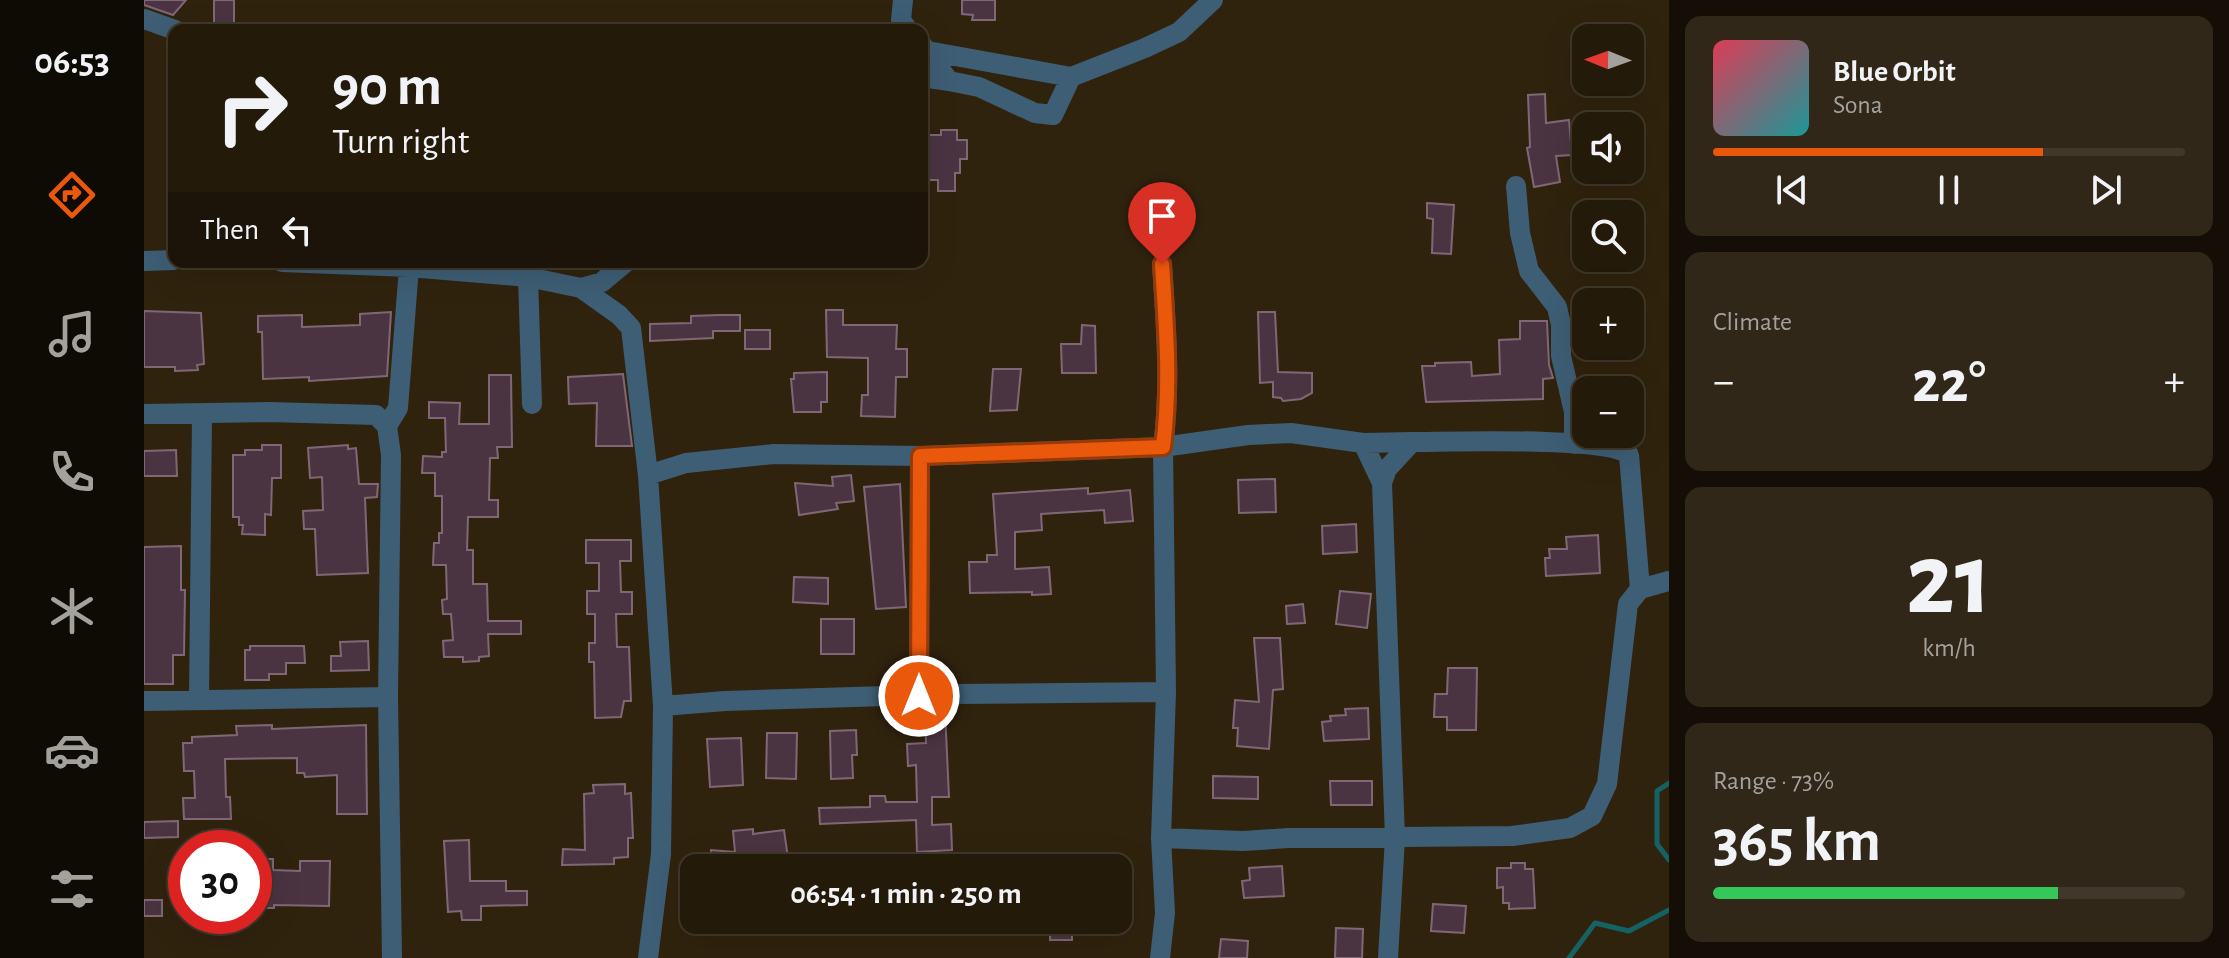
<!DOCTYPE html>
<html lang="en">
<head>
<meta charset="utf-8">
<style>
  :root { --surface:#241a0a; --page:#302718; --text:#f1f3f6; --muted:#a3a19c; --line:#41382b; --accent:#ea580c }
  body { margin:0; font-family:"Alegreya Sans",sans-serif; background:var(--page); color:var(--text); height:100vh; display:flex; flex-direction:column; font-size:30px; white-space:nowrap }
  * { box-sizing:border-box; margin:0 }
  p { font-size:26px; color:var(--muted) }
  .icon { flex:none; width:44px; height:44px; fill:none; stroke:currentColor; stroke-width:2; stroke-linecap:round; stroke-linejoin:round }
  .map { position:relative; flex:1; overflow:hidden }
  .sheet { display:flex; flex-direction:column; gap:16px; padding:16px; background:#140e06; width:560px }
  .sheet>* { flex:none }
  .hud { position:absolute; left:24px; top:24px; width:760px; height:244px; border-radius:16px; box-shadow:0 8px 32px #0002,0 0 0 2px var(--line); background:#241a0a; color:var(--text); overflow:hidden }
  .needle { width:52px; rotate:271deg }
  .fabs { position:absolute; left:1428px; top:24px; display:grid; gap:16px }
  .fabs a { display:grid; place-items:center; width:72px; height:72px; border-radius:16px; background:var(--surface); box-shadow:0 8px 32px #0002,0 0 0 2px var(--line); font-size:40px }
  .speed { position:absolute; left:24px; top:830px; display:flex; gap:16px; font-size:40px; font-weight:700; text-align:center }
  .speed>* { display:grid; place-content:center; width:104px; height:104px; border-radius:50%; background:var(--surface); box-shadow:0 8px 32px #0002,0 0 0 2px var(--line); line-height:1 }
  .speed .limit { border:12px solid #d22; background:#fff; color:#111 }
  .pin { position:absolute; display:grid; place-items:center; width:68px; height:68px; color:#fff; margin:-82px -34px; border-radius:50% 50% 50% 0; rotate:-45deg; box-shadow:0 0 8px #0007 }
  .pin .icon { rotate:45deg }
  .me { position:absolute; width:88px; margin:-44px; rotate:0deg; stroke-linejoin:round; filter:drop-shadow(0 0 6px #0008) }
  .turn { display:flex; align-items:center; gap:28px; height:168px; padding:0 32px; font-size:36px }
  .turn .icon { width:104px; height:104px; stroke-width:2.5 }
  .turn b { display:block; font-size:56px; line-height:68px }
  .then { display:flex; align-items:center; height:76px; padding:0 32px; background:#0003; gap:16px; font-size:30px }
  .big { font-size:60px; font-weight:600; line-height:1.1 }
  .sheet .tile { flex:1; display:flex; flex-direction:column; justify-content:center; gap:12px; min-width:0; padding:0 28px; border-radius:16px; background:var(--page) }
  .sheet .dial { align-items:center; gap:0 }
  .dial b { font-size:104px; line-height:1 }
  .song { display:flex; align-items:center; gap:24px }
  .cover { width:96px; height:96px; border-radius:12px; background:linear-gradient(135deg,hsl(350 70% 55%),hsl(180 70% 35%)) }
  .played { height:8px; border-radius:4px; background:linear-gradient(90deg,var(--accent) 70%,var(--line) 70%) }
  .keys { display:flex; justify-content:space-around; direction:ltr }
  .heat { display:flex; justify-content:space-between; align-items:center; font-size:44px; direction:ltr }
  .charge { height:12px; border-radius:6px; background:linear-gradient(90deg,#34c759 73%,var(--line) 0) }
  .trip { position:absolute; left:536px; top:854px; width:452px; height:80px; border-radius:16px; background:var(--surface); box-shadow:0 8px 32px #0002,0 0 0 2px var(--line); font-weight:600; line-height:80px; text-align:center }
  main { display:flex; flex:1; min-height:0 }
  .dock { display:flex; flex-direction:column; width:144px; justify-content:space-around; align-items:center; background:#0e0a04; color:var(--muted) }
  .dock .icon { width:56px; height:56px }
  .dock .active { color:var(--accent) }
  .dock b { font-size:36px; color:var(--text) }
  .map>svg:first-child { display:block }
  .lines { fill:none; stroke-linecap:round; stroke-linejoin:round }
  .stream { stroke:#156265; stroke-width:5 }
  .building { fill:#4b3442; stroke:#816776; stroke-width:2 }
  .minor { stroke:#3e5e75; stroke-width:20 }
  .route-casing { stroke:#983908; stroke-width:20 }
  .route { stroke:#ea580c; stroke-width:14 }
</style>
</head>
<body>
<main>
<nav class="dock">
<b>06:53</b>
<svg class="icon active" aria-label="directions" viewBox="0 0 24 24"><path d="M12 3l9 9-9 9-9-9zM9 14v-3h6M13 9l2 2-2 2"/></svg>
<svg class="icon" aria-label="music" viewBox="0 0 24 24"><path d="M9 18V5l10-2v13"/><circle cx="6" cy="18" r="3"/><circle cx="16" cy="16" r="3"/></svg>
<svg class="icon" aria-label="phone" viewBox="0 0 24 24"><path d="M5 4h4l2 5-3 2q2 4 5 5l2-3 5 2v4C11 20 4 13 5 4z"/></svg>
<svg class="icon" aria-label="climate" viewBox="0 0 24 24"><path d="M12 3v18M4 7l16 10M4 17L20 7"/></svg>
<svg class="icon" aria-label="car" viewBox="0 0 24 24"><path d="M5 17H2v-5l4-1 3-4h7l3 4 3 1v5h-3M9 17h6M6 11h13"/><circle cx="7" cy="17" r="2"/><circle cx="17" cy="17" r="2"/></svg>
<svg class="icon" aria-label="filters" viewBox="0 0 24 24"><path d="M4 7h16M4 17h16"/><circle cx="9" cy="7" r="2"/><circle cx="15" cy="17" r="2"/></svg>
</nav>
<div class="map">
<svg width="1525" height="958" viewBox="0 0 1525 958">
  <rect width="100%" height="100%" fill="#30230e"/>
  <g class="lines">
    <path class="stream" d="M1525,783L1513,791V844L1525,860
      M1425,958L1451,923L1485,931L1525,910"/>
  </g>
  <path class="building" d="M0,0H42L29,15L0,5Z
    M70,0H90V27H70Z
    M818,0H851V20H828L829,15L818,14Z
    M1401,94L1402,123L1425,120L1428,155L1412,156L1416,182L1390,187L1383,148L1386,147L1384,95Z
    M797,130H813V140H823V159H816V173H811V191H794V180H781L782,154H778V135H797Z
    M1283,203L1310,205L1307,254L1288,253L1289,219L1283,218Z
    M682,310H699V325H753L752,349H763V377H752L751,417L717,416L718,395H724V358L683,357Z
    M0,311L57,313L60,364L53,365L54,370L31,371V367H0Z
    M247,312L243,376L165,381V377L119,379L118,332H114V316L158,315V327L216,325V314Z
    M1114,312H1131L1134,372L1168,373V393L1157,399L1139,401L1137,398L1129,397V382L1116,383Z
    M575,315H596V331H569V338L506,341V324L547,323V316Z
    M1376,321H1403L1405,365L1409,378L1399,379V399L1282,402L1278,366H1291V363L1327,362L1328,376L1356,374L1355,340L1376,339Z
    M938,325L951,326L952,373H918L917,344H937Z
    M601,330H626V349H601Z
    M849,369H877L873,410L846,411Z
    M683,372V402H677V412H650L647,379H650V373Z
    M479,374L488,446H452L453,403L425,404L424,377Z
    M345,375H367L368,447H353L354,458H346L345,500H354V517H324L323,550H329V584H343L344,621H377V634H344L345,656L335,657V661L319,662V657H300L299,641L309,640L307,614H299L298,600L303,599L302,565H289L290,543H295V533H298V496H291V473H278L279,456L298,457V452H302L301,418H285V402L316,403L315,424H345Z
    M118,445H137V478H128L127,515L121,514V535L98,534L99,525H95V517H89V455H101V450H118Z
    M204,445V449L212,448L215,484H234L233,497L221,498L224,573L173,575L171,529H160L159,511L179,510L178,477L166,478L164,448Z
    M32,450L33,476H0V451Z
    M707,475L710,501L692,503L694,509L655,515L651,483L689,486L688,477Z
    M1131,479L1132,512L1095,513L1094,480Z
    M756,484L762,607L732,609L720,487Z
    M944,488V494L986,490L989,521L961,523L960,510L897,514L898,530L871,532V569L905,567L907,594L888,595V592L826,593L825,562H843V555H853L849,494Z
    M1212,524L1213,552L1179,554L1178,526Z
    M1454,535L1456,573L1402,576L1401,558H1406L1405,549H1423L1422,537Z
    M442,540H487V561H476L477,592H488V614H472L473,647H485L487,701H480L477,717L451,718L450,662H445V643H451V614H443V591H455V563H442Z
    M37,546V590H41L40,655H29V684H0V547Z
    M650,577L684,578V604L649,602Z
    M1196,591L1227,594L1223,628L1192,624Z
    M1159,604L1161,623L1143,624L1142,606Z
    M677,619H710V654H677Z
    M1110,638H1136L1139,689L1129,690L1125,749L1093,746L1094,728H1089L1091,700L1115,702Z
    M224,641L225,670L187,671V656H197L196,642Z
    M106,646H160L161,663H142V674H125V680H101V650H106Z
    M1304,668H1333L1332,730H1303V717H1290L1291,694H1303Z
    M1224,708L1225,739L1180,741L1178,722L1187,721L1186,716L1202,715L1201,709Z
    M801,711L805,797H788V825L807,824L808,850L773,852L772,820L676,824L675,808L726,807V796H741L742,802H773L772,765L764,766L763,744L782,743L781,712Z
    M128,725V729L222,725L223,814H193V775L161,777L160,773H153V758L81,759L82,797H86L87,819H40L39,798H51L50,771H40L39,743H48V737L93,735L92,726Z
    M712,730L713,755H708L709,778L687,779L686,731Z
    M623,733H653L652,779L622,778Z
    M597,738L599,785L566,787L563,739Z
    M1069,776L1114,777V799L1069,798Z
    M1186,781H1228V805H1187Z
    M481,784V794L487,793L489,838H484V857L470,858V864L418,865L419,849L441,850L440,794L450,793L449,785Z
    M34,821V837L0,838V822Z
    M609,829V834L640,830L644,858L601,863V868H567V850L591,852L589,831Z
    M325,840L326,881H362V891H383V905L337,906V920H318L317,911L304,912L300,841Z
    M110,859H129V870L156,871V861H186L185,906L130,905V908H110Z
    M1367,863H1381V869H1389L1391,908L1365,909V903H1359V887L1353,888V868H1367Z
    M1138,866L1140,896L1100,898L1098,881L1106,880L1105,868Z
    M0,900H18V916H0Z
    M1289,904L1322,906L1320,933L1287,931Z
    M906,920H928V940H906Z
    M1192,928L1219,929L1218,958H1191Z
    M1077,939L1104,941L1103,958H1075Z"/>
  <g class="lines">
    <path class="minor" d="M759,0L757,20L764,30
      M0,19L31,30
      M778,45L805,81L835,87L891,113L909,115L927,77L1001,48L1035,32L1069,0
      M778,50L927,77
      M778,77L805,81
      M1372,186L1376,233L1385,271L1413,307L1417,325V356L1430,412V444
      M0,261L30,260
      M138,262L265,267L384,277L437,288L475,315L487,328L504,475L519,706L517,854L504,958
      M384,277L388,404
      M437,288L458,282L482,262
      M0,414L125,412L232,415L243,426L247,455L244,697L248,958
      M243,426L254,408L265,267
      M1219,443L1238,483
      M504,475L542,463L630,454L776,456L1019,447L1104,435L1147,433L1219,443L1268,442
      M775,696L776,456
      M55,700L58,414
      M0,701L244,697
      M519,706L581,701L809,694L1022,692
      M1017,838L1099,841L1145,838L1368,836L1426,828L1448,816L1463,784L1484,604L1496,589L1525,581
      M1016,958L1021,913L1017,838L1022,692L1019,447C1027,385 1022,326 1018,264
      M1244,958L1251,838L1238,483L1243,469L1268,442C1304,442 1464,436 1485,455L1496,589"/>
  </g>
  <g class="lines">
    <defs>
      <path id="route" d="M775,696L776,456L1019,447C1027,385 1022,326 1018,264"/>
    </defs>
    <use href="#route" class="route-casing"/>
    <use href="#route" class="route"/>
  </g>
</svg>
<div class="fabs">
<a><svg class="needle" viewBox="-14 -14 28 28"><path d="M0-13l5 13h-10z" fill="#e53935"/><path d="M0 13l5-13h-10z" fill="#a3a19c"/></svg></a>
<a><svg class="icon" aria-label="sound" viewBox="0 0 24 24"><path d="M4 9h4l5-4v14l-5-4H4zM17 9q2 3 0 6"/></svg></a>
<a><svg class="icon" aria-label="search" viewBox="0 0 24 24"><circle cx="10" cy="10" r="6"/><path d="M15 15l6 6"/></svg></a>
<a>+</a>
<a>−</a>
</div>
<div class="speed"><div class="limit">30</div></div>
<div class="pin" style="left:1018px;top:264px;background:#d93025"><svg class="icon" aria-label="arrive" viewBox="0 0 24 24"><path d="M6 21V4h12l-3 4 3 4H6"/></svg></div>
<svg class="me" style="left:775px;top:696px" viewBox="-20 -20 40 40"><circle r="17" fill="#ea580c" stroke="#fff" stroke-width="3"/><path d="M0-11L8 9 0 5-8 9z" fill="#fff"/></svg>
<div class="trip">06:54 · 1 min · 250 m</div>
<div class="hud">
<div class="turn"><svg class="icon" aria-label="right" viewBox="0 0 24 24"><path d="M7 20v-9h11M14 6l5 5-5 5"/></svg><div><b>90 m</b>Turn right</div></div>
<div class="then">Then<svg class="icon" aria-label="left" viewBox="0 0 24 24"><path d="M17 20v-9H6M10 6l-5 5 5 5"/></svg></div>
</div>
</div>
<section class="sheet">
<div class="tile">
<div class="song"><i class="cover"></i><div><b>Blue Orbit</b><p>Sona</p></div></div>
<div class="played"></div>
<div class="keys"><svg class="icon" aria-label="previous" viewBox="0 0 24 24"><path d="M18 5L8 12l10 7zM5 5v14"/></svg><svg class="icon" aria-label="pause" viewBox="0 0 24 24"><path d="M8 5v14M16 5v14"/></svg><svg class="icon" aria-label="next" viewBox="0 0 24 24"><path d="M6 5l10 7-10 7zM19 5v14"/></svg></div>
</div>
<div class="tile"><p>Climate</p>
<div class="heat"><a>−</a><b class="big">22°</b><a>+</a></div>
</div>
<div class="tile dial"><b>21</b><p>km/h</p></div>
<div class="tile"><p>Range · 73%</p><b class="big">365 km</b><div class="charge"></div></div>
</section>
</main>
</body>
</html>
